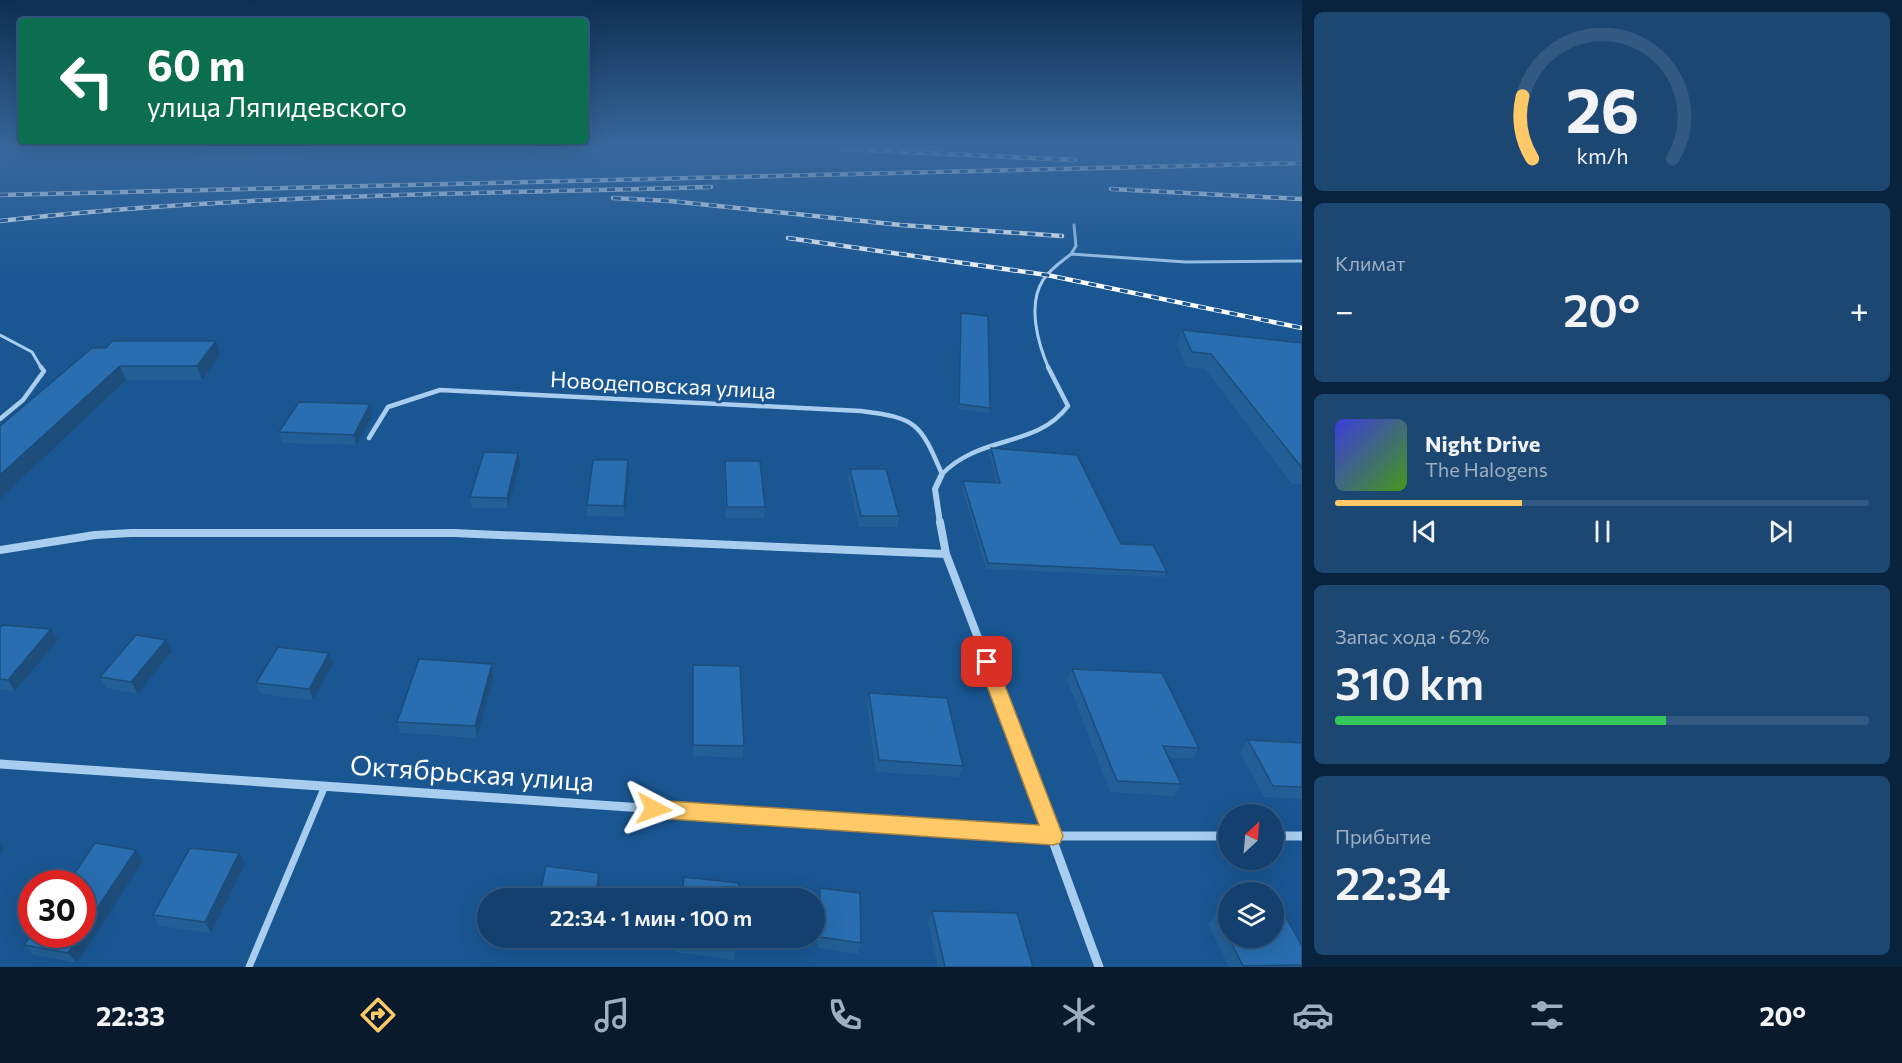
<!DOCTYPE html>
<html lang="ru">
<head>
<meta charset="utf-8">
<style>
  :root { --surface:#13406e; --page:#1c4773; --text:#f1f3f6; --muted:#9dafc2; --line:#325981; --accent:#ffc967 }
  body { margin:0; font-family:Commissioner,sans-serif; background:var(--page); color:var(--text); height:100vh; display:flex; flex-direction:column; font-size:22px; white-space:nowrap }
  * { box-sizing:border-box; margin:0 }
  p { font-size:20px; color:var(--muted) }
  .icon { flex:none; width:33px; height:33px; fill:none; stroke:currentColor; stroke-width:2; stroke-linecap:round; stroke-linejoin:round }
  .map { position:relative; flex:1; overflow:hidden }
  .details { display:flex; flex-direction:column; gap:12px; padding:12px; background:#0a233c; width:600px }
  .details>* { flex:none }
  .guide { position:absolute; left:18px; top:18px; width:570px; height:126px; border-radius:6px; box-shadow:0 6px 24px #0002,0 0 0 2px var(--line); background:#0b6e4f; color:#fff; overflow:hidden }
  .needle { width:39px; rotate:26deg }
  .controls { position:absolute; left:1218px; top:804px; display:grid; gap:12px }
  .controls a { display:grid; place-items:center; width:66px; height:66px; border-radius:50%; background:var(--surface); box-shadow:0 6px 24px #0002,0 0 0 2px var(--line); font-size:30px }
  .speed { position:absolute; left:18px; top:870px; display:flex; gap:12px; font-size:30px; font-weight:700; text-align:center }
  .speed>* { display:grid; place-content:center; width:78px; height:78px; border-radius:50%; background:var(--surface); box-shadow:0 6px 24px #0002,0 0 0 2px var(--line); line-height:1 }
  .speed .limit { border:9px solid #d22; background:#fff; color:#111 }
  .pin { position:absolute; display:grid; place-items:center; width:51px; height:51px; color:#fff; margin:-26px; border-radius:12px; box-shadow:0 3px 9px #0006 }
  .me { position:absolute; width:66px; margin:-33px; rotate:94deg; stroke-linejoin:round; filter:drop-shadow(0 0 4px #0008) }
  .turn { display:flex; align-items:center; gap:21px; height:126px; padding:0 30px; font-size:27px }
  .turn .icon { width:78px; height:78px; stroke-width:2.5 }
  .turn b { display:block; font-size:42px; line-height:51px }
  .big { font-size:45px; font-weight:600; line-height:1.1 }
  .details .widget { flex:1; display:flex; flex-direction:column; justify-content:center; gap:9px; min-width:0; padding:0 21px; border-radius:9px; background:var(--page) }
  .details .dial { align-items:center; gap:0 }
  .dial svg { height:156px; overflow:visible; fill:none; stroke:var(--line); stroke-width:7; stroke-linecap:round; text-anchor:middle }
  .dial text { fill:var(--text); stroke:none }
  .song { display:flex; align-items:center; gap:18px }
  .cover { width:72px; height:72px; border-radius:9px; background:linear-gradient(135deg,hsl(240 70% 55%),hsl(100 70% 35%)) }
  .played { height:6px; border-radius:3px; background:linear-gradient(90deg,var(--accent) 35%,var(--line) 35%) }
  .keys { display:flex; justify-content:space-around; direction:ltr }
  .heat { display:flex; justify-content:space-between; align-items:center; font-size:33px; direction:ltr }
  .charge { height:9px; border-radius:4px; background:linear-gradient(90deg,#34c759 62%,var(--line) 0) }
  .trip { position:absolute; left:477px; top:888px; width:348px; height:60px; border-radius:30px; background:var(--surface); box-shadow:0 6px 24px #0002,0 0 0 2px var(--line); font-weight:600; line-height:60px; text-align:center }
  .tabs { display:flex; height:96px; justify-content:space-around; align-items:center; background:#081a2c; color:var(--muted) }
  .tabs .icon { width:42px; height:42px }
  .tabs .current { color:var(--accent) }
  .tabs b { font-size:27px; color:var(--text) }
  main { display:flex; flex:1; min-height:0 }
  .map>svg:first-child { display:block }
  .lines { fill:none; stroke-linecap:round; stroke-linejoin:round }
  .service-far2 { stroke:#a8cdef; stroke-width:3 }
  .service-far1 { stroke:#a8cdef; stroke-width:4.5 }
  .service { stroke:#a8cdef; stroke-width:7 }
  .minor-far2 { stroke:#a8cdef; stroke-width:6 }
  .minor-far1 { stroke:#a8cdef; stroke-width:8 }
  .minor { stroke:#a8cdef; stroke-width:9 }
  .rail-casing { stroke:#fff; stroke-width:4.5 }
  .rail { stroke:#195692; stroke-width:3; stroke-dasharray:8; stroke-linecap:butt }
  .wall { fill:#225f97 }
  .shaded-wall { fill:#1c4d7b }
  .building { fill:#286eb0; stroke:#1c4d7b; stroke-width:1.5 }
  .route { fill:#ffc967; stroke:#a68343; stroke-width:1.5 }
  .labels { text-anchor:middle; stroke-width:6; stroke-linejoin:round; paint-order:stroke }
  .street-label { font-size:22px; fill:#fff; stroke:#195692 }
  .near-street-label { font-size:27px; fill:#fff; stroke:#195692 }
</style>
</head>
<body>
<main>
<div class="map">
<svg width="1302" height="967" viewBox="0 0 1302 967">
  <rect width="100%" height="100%" fill="#195692"/>
  <g class="lines">
    <path class="service-far2" d="M1071,254L1076,246L1074,225
      M0,335L32,352L42,369
      M1049,369C1038,344 1027,305 1043,280C1050,269 1061,262 1071,254L1186,262L1302,261"/>
    <path class="service-far1" d="M0,419L23,400L44,371L41,367
      M369,438L388,407L440,390L861,411C917,418 920,423 942,474C981,434 1037,448 1068,406L1048,367"/>
    <path class="service" d="M249,967L325,786"/>
    <path class="minor-far2" d="M940,523L935,489L942,474"/>
    <path class="minor-far1" d="M940,522L946,554L1009,719
      M0,550L95,535L131,533H454L946,554"/>
    <path class="minor" d="M1008,718L1099,967
      M0,764L1053,836H1228
      M1274,836H1302"/>
    <defs>
      <path id="rail" d="M844,149L1075,160
        M1111,189L1302,199
        M0,195L1302,163
        M613,198L670,201L901,225L1062,236
        M0,221C236,194 474,194 711,187
        M788,238L1047,275L1302,328"/>
    </defs>
    <use href="#rail" class="rail-casing"/>
    <use href="#rail" class="rail"/>
  </g>
  <path class="wall" d="M313,149L302,166L192,168L191,164Z
    M642,153V156L530,159V155Z
    M961,313L990,408L989,413L958,409L960,317Z
    M1182,330L1302,343V484H1292L1205,369L1186,367L1177,345Z
    M216,341L220,355L202,380H126L0,499V426L106,348Z
    M370,404L373,415L356,445L282,443L279,432Z
    M991,448L1121,544L1167,572L1165,577L986,569L962,487L963,481L997,483L989,453Z
    M725,461L765,507L764,518H726L724,471Z
    M520,464L508,508H472L470,497Z
    M850,469L899,516L897,527H859L848,479Z
    M629,471L625,517L587,516V505Z
    M0,628L51,629L58,640L15,691L0,690Z
    M166,640L172,651L138,694L106,688L100,677Z
    M333,664L313,700L261,694L256,683Z
    M492,664L494,675L477,738L400,733L397,722Z
    M693,665L744,746L743,758L693,756Z
    M1072,669L1199,748L1192,759L1169,758L1181,784L1174,796L1110,792L1067,680Z
    M869,693L963,766L959,777L876,772L867,705Z
    M1248,740L1302,743V799L1264,797L1240,752Z
    M143,861L77,963L34,955L24,945Z
    M245,864L211,933L160,926L153,915Z
    M820,888L861,943L858,954L817,948V899Z
    M932,911L1033,967H938L928,922Z
    M1217,913H1228V938H1274L1302,946V967H1229L1208,924Z
    M533,938H591L589,947L533,941Z
    M678,938L736,949L734,960L677,952Z"/>
  <path class="shaded-wall" d="M309,149H313L302,166L301,162Z
    M216,341L220,355L202,380L197,366Z
    M120,366L126,380L0,499V475Z
    M370,404L373,415L356,445L354,435Z
    M518,453L520,464L508,508L507,498Z
    M628,460L629,471L625,517L624,506Z
    M51,629L58,640L15,691L8,680Z
    M166,640L172,651L138,694L131,682Z
    M329,653L333,664L313,700L309,689Z
    M492,664L494,675L477,738L475,726Z
    M0,844L4,849L0,854Z
    M136,850L143,861L77,963L68,953L80,934H82V931Z
    M239,853L245,864L211,933L205,922Z
    M599,873L600,884L598,898H595Z
    M588,938H591L589,947Z"/>
  <path class="building" d="M206,149H309L301,162L191,164Z
    M531,149H641L642,153L530,155Z
    M961,313L988,316L990,408L959,404Z
    M1182,330L1302,343V468L1211,354L1192,352Z
    M112,341H216L197,366H120L0,475V426L92,348H106Z
    M299,402L370,404L354,435L279,432Z
    M991,448L1077,455L1121,544L1153,545L1167,572L988,563L963,481L1000,483Z
    M484,452L518,453L507,498L470,497Z
    M593,460H628L624,506L587,505Z
    M725,461H760L765,507H727Z
    M850,469H886L899,516H861Z
    M3,625L51,629L8,680L0,679V628Z
    M136,635L166,640L131,682L100,677Z
    M278,647L329,653L309,689L256,683Z
    M419,659L492,664L475,726L397,722Z
    M693,665L740,666L744,746L693,745Z
    M1072,669L1162,673L1199,748L1163,746L1181,784L1117,781Z
    M869,693L947,698L963,766L879,760Z
    M1248,740L1302,743V787L1273,786Z
    M95,843L136,850L82,931V884H67Z
    M190,848L239,853L205,922L153,915Z
    M546,866L599,873L595,898H539Z
    M684,877L739,883L738,898H682Z
    M820,888L860,893L861,943L820,937Z
    M932,911L1017,913L1033,967H945Z
    M1217,913H1228V936Z
    M1274,914H1284L1302,946V965L1243,966L1229,938H1274Z
    M32,934H80L68,953L24,945Z
    M678,938H736V949L678,942Z"/>
  <linearGradient id="sky" x2="0" y2="1"><stop stop-color="#0e2f50"/><stop offset="0.52" stop-color="#38689d"/><stop offset="1" stop-color="#38689d" stop-opacity="0"/></linearGradient>
  <rect width="1302" height="284" fill="url(#sky)"/>
  <path class="route" d="M987,656L993,658L996,662L1063,836L1060,843L1053,845L654,818L647,815L644,809L647,802L654,800L1039,825L978,662L981,658Z"/>
  <g class="labels">
    <g class="street-label">
      <text transform="translate(663 385) rotate(3)" y="8">Новодеповская улица</text>
    </g>
    <g class="near-street-label">
      <text transform="translate(472 774) rotate(4)" y="9">Октябрьская улица</text>
    </g>
  </g>
</svg>
<div class="controls">
<a><svg class="needle" viewBox="-14 -14 28 28"><path d="M0-13l5 13h-10z" fill="#e53935"/><path d="M0 13l5-13h-10z" fill="#9dafc2"/></svg></a>
<a><svg class="icon" aria-label="layers" viewBox="0 0 24 24"><path d="M12 4l9 5-9 5-9-5zM3 14l9 5 9-5"/></svg></a>
</div>
<div class="speed"><div class="limit">30</div></div>
<div class="pin" style="left:987px;top:662px;background:#d93025"><svg class="icon" aria-label="arrive" viewBox="0 0 24 24"><path d="M6 21V4h12l-3 4 3 4H6"/></svg></div>
<svg class="me" style="left:654px;top:809px" viewBox="-20 -20 40 40"><path d="M0-17L14 15 0 8-14 15z" fill="#ffc967" stroke="#fff" stroke-width="4"/></svg>
<div class="trip">22:34 · 1 мин · 100 m</div>
<div class="guide">
<div class="turn"><svg class="icon" aria-label="left" viewBox="0 0 24 24"><path d="M17 20v-9H6M10 6l-5 5 5 5"/></svg><div><b>60 m</b>улица Ляпидевского</div></div>
</div>
</div>
<section class="details">
<div class="widget dial"><svg viewBox="0 0 100 80">
<path d="M14 69A42 42 0 1 1 86 69"/>
<path d="M14 69A42 42 0 0 1 9 37" stroke="#ffc967"/>
<text x="50" y="56" font-size="32" font-weight="700">26</text>
<text x="50" y="72" font-size="11">km/h</text>
</svg></div>
<div class="widget"><p>Климат</p>
<div class="heat"><a>−</a><b class="big">20°</b><a>+</a></div>
</div>
<div class="widget">
<div class="song"><i class="cover"></i><div><b>Night Drive</b><p>The Halogens</p></div></div>
<div class="played"></div>
<div class="keys"><svg class="icon" aria-label="previous" viewBox="0 0 24 24"><path d="M18 5L8 12l10 7zM5 5v14"/></svg><svg class="icon" aria-label="pause" viewBox="0 0 24 24"><path d="M8 5v14M16 5v14"/></svg><svg class="icon" aria-label="next" viewBox="0 0 24 24"><path d="M6 5l10 7-10 7zM19 5v14"/></svg></div>
</div>
<div class="widget"><p>Запас хода · 62%</p><b class="big">310 km</b><div class="charge"></div></div>
<div class="widget"><p>Прибытие</p><b class="big">22:34</b></div>
</section>
</main>
<nav class="tabs">
<b>22:33</b>
<svg class="icon current" aria-label="directions" viewBox="0 0 24 24"><path d="M12 3l9 9-9 9-9-9zM9 14v-3h6M13 9l2 2-2 2"/></svg>
<svg class="icon" aria-label="music" viewBox="0 0 24 24"><path d="M9 18V5l10-2v13"/><circle cx="6" cy="18" r="3"/><circle cx="16" cy="16" r="3"/></svg>
<svg class="icon" aria-label="phone" viewBox="0 0 24 24"><path d="M5 4h4l2 5-3 2q2 4 5 5l2-3 5 2v4C11 20 4 13 5 4z"/></svg>
<svg class="icon" aria-label="climate" viewBox="0 0 24 24"><path d="M12 3v18M4 7l16 10M4 17L20 7"/></svg>
<svg class="icon" aria-label="car" viewBox="0 0 24 24"><path d="M5 17H2v-5l4-1 3-4h7l3 4 3 1v5h-3M9 17h6M6 11h13"/><circle cx="7" cy="17" r="2"/><circle cx="17" cy="17" r="2"/></svg>
<svg class="icon" aria-label="filters" viewBox="0 0 24 24"><path d="M4 7h16M4 17h16"/><circle cx="9" cy="7" r="2"/><circle cx="15" cy="17" r="2"/></svg>
<b>20°</b>
</nav>
</body>
</html>
